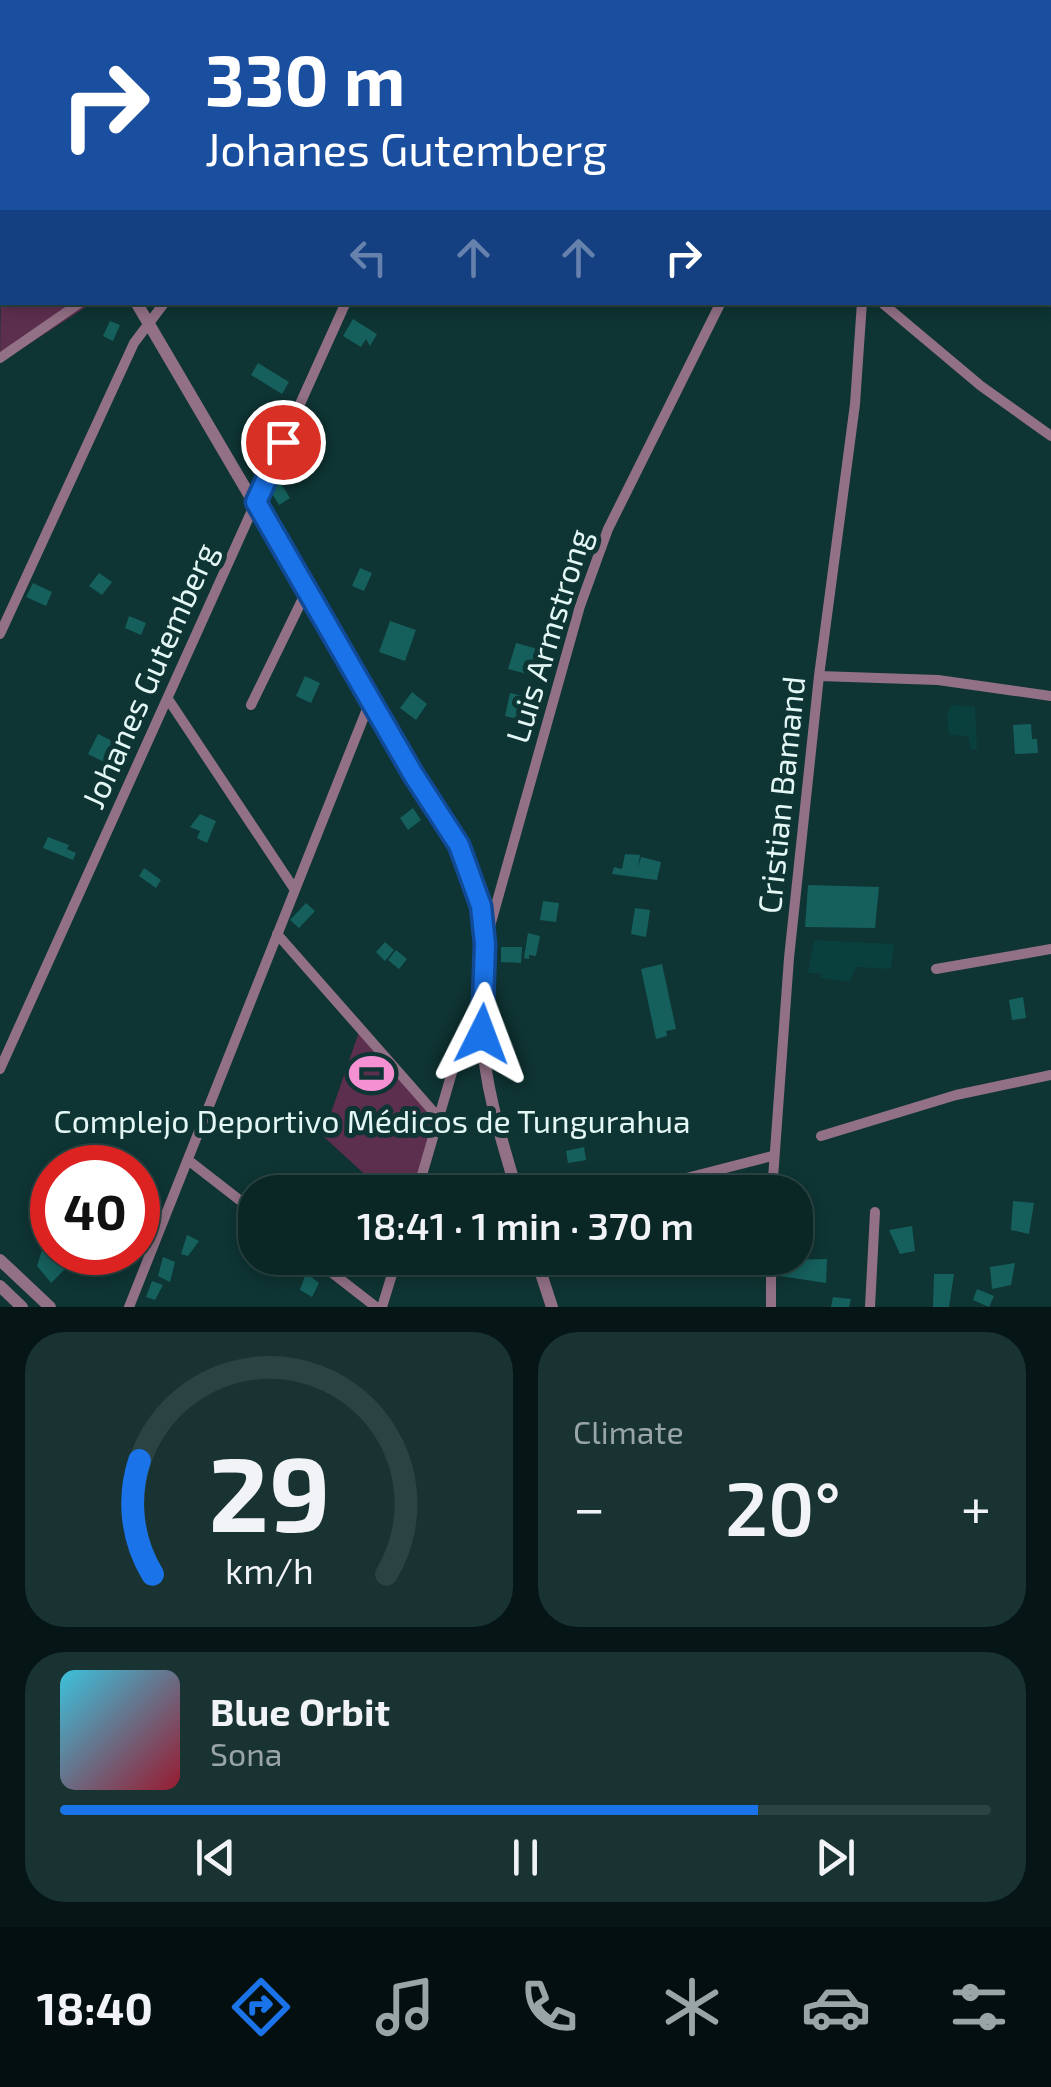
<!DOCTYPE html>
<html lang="en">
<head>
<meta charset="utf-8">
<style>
  :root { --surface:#0a2726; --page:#183332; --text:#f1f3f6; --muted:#99a5a7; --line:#2a4443; --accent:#1a73e8 }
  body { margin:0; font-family:"Exo 2",sans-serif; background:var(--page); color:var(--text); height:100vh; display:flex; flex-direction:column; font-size:38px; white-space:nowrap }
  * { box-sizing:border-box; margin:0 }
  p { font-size:32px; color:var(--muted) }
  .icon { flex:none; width:55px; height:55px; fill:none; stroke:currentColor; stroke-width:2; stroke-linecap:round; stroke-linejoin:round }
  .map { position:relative; height:1307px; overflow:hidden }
  .panel { display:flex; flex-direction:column; gap:25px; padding:25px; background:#061515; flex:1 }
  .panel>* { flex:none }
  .top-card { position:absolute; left:0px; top:0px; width:1052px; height:305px; box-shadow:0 5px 15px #0003,0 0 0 2px var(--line); background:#1a4fa0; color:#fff; overflow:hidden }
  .speed { position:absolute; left:30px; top:1145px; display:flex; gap:20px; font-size:50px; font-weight:700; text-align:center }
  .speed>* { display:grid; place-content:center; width:130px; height:130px; border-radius:50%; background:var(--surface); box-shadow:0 5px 15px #0003,0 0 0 2px var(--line); line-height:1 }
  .speed .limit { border:15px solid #d22; background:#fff; color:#111 }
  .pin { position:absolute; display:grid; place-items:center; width:85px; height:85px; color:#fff; margin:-42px; border:5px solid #fff; border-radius:50%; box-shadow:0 2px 10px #0007 }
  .me { position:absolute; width:110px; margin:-55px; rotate:3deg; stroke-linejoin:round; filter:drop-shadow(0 0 8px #0008) }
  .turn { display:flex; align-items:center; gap:35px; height:210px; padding:0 40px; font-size:45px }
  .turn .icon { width:130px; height:130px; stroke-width:2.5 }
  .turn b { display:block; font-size:70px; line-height:85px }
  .lanes { display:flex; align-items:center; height:95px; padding:0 40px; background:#0003; justify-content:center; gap:50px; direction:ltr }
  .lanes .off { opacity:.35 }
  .big { font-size:75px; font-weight:600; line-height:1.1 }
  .panel .widget { flex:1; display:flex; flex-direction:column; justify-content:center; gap:15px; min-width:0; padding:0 35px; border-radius:40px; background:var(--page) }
  .panel .dial { align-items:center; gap:0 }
  .dial svg { height:260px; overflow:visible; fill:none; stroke:var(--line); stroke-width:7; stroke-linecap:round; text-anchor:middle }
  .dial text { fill:var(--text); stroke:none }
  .song { display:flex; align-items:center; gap:30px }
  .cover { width:120px; height:120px; border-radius:15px; background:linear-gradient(135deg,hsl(190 70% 55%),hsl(350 70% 35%)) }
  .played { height:10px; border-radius:5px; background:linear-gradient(90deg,var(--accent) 75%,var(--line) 75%) }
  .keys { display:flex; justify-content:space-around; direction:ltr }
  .heat { display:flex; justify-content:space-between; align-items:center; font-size:55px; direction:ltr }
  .panel .tiles { flex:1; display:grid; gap:25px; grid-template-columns:1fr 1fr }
  .widget:last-child { grid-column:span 2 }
  .trip { position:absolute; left:238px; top:1175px; width:575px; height:100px; border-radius:40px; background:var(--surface); box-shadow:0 5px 15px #0003,0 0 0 2px var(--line); font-weight:600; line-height:100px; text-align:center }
  .dock { display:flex; height:160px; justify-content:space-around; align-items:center; background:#04100f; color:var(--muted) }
  .dock .icon { width:70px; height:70px }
  .dock .selected { color:var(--accent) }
  .dock b { font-size:45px; color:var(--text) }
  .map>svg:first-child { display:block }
  .built { fill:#09403e }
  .green { fill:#5d2f4e }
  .building { fill:#15605d }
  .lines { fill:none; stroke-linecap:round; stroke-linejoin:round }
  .minor { stroke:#927085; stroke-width:10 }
  .tertiary { stroke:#927085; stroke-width:12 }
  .route-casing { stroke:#114b97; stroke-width:25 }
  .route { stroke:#1a73e8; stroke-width:18 }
  .labels { text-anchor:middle; stroke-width:10; stroke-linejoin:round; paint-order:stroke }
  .street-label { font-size:32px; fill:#e3f7f5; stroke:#0e3433 }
  .poi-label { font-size:32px; fill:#e3f7f5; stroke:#0e3433 }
</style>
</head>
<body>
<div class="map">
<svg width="1051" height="1307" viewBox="0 0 1051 1307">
  <rect width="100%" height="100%" fill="#0e3433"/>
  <path class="built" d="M951,705L975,707L977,749L971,750L968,736L949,735L947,716Z
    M814,940L894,944L891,969L856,967L850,982L820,978L821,973H808Z"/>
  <path class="green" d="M2,184V302L92,303L0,363Z
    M360,1029L439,1118L417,1192H384L323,1136Z"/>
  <path class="building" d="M353,319L377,334L370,346L366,339L361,347L343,336Z
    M110,321L120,325L113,341L103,336Z
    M258,363L289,382L282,394L251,375Z
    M280,482L290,498L279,505L269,489Z
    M360,568L372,573L364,591L352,586Z
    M99,573L112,582L102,595L89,586Z
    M33,583L52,592L46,606L26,597Z
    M129,616L146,623L141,635L125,628Z
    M390,621L416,630L405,661L379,652Z
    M516,643L538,649L531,675L508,669Z
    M305,676L320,683L311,703L296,696Z
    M412,692L427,704L416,720L400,708Z
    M510,693L528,697L522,720L505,716Z
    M1031,724L1032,739H1037L1038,753L1015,754L1013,725Z
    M98,734L126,748L116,768L88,754Z
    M413,808L421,820L408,830L400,818Z
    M200,814L216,821L207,843L197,838L200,831L190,827Z
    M48,837L69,845L67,849L76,853L73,860L43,848Z
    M625,854L640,855L638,868L641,857L661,862L657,880L612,874L614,867L622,869Z
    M144,868L161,880L156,888L139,876Z
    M808,885L879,887L875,928L805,927Z
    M543,901L559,903L556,922L540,920Z
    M306,903L315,911L299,928L290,920Z
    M635,908L650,910L646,937L631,934Z
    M528,933L540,936L536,956L529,955V959L524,958Z
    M385,942L394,950L385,961L376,952Z
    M501,947H522L521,963L501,962Z
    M396,950L407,959L399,969L388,960Z
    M662,964L676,1029L666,1031L667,1036L656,1039L641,969Z
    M1023,997L1026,1018L1012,1020L1009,1000Z
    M584,1147L586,1160L568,1163L566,1151Z
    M1013,1201L1034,1203L1029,1234L1011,1230Z
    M912,1226L915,1251L900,1254L889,1230Z
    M187,1235L199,1241L188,1256L181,1254Z
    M43,1247L67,1267L51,1283L37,1266Z
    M163,1257L175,1262L170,1282L158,1276Z
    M362,1258H376L372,1271L359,1268Z
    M827,1259L826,1283L780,1276L779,1260Z
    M1015,1263L1011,1285L992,1289L990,1267Z
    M306,1273L319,1283L312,1297L300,1290Z
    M934,1274H954L949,1307H933Z
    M152,1281L163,1285L155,1300L146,1297Z
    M977,1289L994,1296L989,1307L973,1300Z
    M833,1297L851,1299L849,1307H831Z"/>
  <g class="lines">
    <path class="minor" d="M492,0L496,2
      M74,2L77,0
      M308,2L310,0
      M522,2L523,0
      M820,2L821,0
      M962,2L963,0
      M0,164L2,162
      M881,302L981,386L1051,436
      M0,358L81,302
      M0,634L134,343L165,302
      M819,676L938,680L1051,696
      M168,699L295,890
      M251,705L307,590
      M277,934L439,1118
      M487,937L580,606L608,529L721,302
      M936,969L1051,949
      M0,1069L346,302
      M821,1136L956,1095L1051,1075
      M188,1160L255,1212
      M417,1192L460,1045L482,1034
      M632,1192L772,1156
      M772,1192L789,958L819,676L855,404L862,302
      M313,1258L376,1307
      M129,1307L371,699
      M382,1307L397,1258
      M771,1307V1258
      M870,1307L875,1212"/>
    <path class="tertiary" d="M0,0L2,22
      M136,302L413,774C440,816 466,855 480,904C491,946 481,991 482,1034C485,1089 502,1141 517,1192
      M536,1258L552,1307
      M0,1260L50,1307
      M0,1286L22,1307"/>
  </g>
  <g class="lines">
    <defs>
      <path id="route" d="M283,442L256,502L413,774L459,845L481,906L485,944L482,1034"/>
    </defs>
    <use href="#route" class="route-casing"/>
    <use href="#route" class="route"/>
  </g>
  <defs>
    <symbol id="stadium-bare" viewBox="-9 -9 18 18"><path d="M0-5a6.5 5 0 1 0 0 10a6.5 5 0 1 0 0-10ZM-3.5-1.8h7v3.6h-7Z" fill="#f591d2" stroke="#0e3433" stroke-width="2.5" paint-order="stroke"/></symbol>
  </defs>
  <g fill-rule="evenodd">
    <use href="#stadium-bare" x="340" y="1042" width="63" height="63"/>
  </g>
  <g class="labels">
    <g class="street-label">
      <text transform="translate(549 636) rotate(-73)" y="11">Luis Armstrong</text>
      <text transform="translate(150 676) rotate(-66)" y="11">Johanes Gutemberg</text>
      <text transform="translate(782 795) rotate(-84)" y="11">Cristian Bamand</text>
    </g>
    <g class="poi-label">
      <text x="372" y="1133">Complejo Deportivo Médicos de Tungurahua</text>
    </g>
  </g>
</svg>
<div class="speed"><div class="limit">40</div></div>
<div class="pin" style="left:283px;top:442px;background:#d93025"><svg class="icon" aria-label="arrive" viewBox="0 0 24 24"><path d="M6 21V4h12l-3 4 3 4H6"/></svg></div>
<svg class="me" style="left:482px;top:1034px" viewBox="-20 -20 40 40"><path d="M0-17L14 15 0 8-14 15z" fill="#1a73e8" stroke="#fff" stroke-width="4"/></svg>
<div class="trip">18:41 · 1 min · 370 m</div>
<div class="top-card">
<div class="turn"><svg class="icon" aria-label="right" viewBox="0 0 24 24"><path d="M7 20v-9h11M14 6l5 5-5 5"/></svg><div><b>330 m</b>Johanes Gutemberg</div></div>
<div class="lanes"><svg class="icon off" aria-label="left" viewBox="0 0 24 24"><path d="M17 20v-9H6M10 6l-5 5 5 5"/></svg><svg class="icon off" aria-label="ahead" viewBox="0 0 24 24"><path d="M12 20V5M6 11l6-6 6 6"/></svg><svg class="icon off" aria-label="ahead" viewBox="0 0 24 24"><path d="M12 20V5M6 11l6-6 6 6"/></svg><svg class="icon" aria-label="right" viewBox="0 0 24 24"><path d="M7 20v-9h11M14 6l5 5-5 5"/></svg></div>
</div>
</div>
<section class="panel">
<div class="tiles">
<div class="widget dial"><svg viewBox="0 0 100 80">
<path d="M14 69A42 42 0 1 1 86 69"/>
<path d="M14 69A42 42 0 0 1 10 34" stroke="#1a73e8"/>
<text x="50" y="56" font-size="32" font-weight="700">29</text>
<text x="50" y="72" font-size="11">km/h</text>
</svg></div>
<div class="widget"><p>Climate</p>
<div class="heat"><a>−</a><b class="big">20°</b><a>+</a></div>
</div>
<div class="widget">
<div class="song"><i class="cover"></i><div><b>Blue Orbit</b><p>Sona</p></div></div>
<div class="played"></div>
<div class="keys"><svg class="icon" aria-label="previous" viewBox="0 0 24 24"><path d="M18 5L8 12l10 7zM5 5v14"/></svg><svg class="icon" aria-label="pause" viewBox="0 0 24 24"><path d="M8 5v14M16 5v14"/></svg><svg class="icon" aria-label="next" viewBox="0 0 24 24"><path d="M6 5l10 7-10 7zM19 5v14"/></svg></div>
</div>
</div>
</section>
<nav class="dock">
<b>18:40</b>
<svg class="icon selected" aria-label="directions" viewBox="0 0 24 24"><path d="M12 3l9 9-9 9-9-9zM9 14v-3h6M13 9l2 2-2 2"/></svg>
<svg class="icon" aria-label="music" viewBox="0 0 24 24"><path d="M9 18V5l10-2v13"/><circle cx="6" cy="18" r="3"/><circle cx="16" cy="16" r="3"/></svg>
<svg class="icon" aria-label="phone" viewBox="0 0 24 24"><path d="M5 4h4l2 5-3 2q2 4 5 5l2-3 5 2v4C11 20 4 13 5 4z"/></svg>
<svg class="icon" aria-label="climate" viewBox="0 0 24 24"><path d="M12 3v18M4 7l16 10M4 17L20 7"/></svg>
<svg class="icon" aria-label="car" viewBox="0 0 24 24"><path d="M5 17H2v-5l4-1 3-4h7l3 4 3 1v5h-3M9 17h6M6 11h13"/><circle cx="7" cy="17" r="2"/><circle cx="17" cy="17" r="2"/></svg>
<svg class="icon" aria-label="filters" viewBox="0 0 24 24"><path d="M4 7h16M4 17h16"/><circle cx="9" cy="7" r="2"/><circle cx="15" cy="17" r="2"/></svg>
</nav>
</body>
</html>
